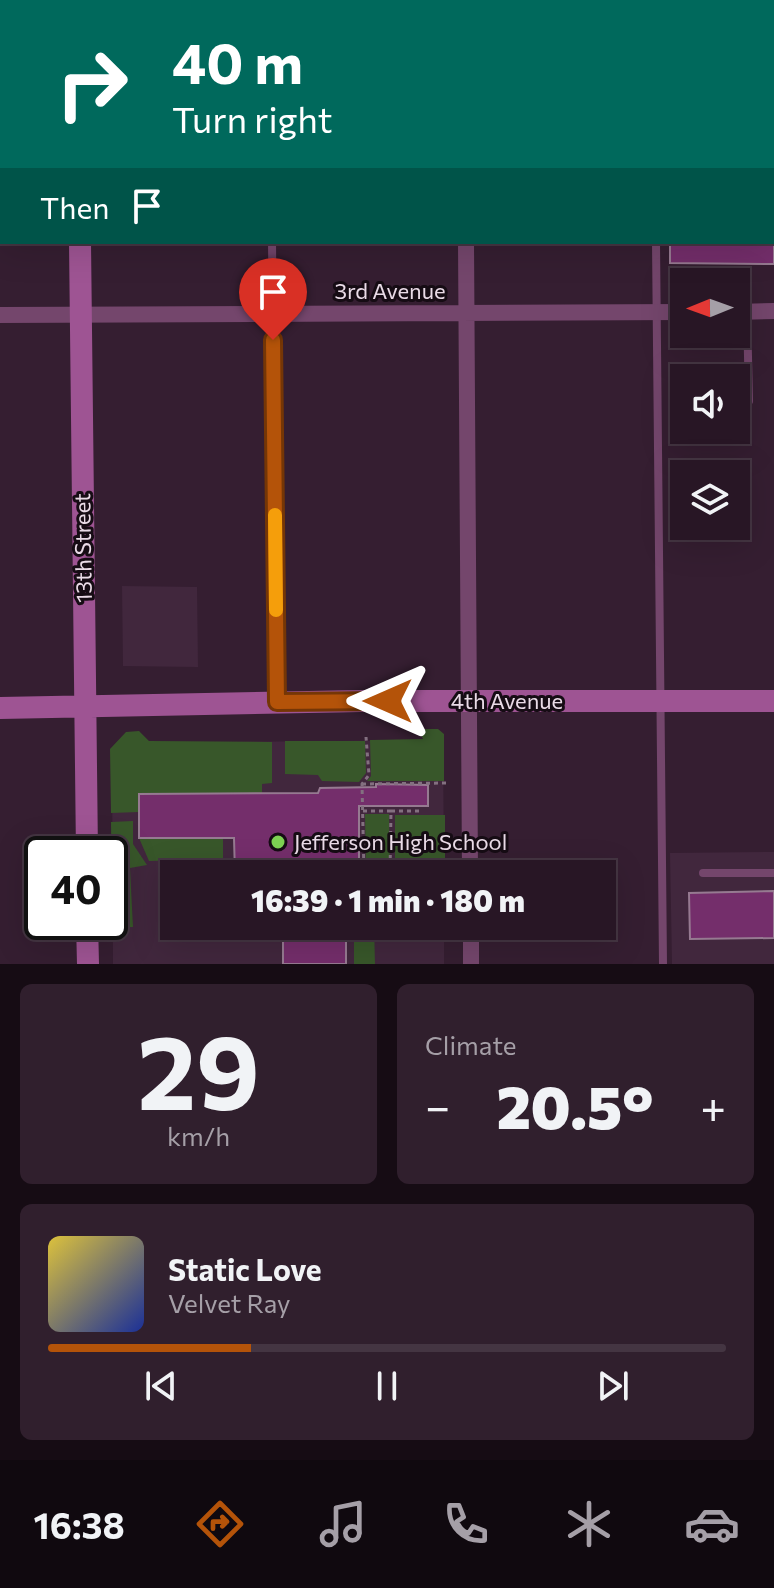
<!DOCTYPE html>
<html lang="en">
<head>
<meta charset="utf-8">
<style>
  :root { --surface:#281625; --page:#301f2d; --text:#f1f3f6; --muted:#a59fa7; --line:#443542; --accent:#b45309 }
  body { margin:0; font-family:Commissioner,sans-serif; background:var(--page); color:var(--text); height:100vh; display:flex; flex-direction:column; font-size:30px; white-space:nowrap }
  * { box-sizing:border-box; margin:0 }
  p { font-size:26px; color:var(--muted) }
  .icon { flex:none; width:44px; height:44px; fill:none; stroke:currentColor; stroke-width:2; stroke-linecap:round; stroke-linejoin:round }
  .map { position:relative; height:964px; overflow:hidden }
  .details { display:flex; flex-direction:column; gap:20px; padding:20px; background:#160c14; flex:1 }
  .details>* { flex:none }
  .guide { position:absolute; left:0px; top:0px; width:774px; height:244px; box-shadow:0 8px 32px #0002,0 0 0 2px var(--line); background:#00695c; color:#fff; overflow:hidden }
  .needle { width:52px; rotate:269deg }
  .fabs { position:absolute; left:670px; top:268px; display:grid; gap:16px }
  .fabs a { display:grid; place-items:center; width:80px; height:80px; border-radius:0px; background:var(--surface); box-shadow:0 8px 32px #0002,0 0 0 2px var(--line); font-size:40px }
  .speed { position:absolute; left:24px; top:836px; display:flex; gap:16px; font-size:40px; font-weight:700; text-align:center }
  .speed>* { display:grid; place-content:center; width:104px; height:104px; border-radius:50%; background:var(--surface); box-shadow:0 8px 32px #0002,0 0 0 2px var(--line); line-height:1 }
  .speed .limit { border:4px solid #111; border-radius:12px; background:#fff; color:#111 }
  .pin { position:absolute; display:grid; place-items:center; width:68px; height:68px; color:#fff; margin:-82px -34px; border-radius:50% 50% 50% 0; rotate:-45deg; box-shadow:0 0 8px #0007 }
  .pin .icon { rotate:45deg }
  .me { position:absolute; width:88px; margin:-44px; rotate:270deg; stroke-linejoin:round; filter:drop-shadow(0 0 6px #0008) }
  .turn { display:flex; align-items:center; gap:28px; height:168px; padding:0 40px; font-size:36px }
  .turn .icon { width:104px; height:104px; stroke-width:2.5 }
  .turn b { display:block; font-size:56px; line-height:68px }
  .then { display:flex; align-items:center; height:76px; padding:0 40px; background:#0003; gap:16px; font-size:30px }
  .big { font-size:60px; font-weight:800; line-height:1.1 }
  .details .tile { flex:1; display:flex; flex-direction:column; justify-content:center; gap:12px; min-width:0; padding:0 28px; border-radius:12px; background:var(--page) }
  .details .dial { align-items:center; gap:0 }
  .dial b { font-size:104px; line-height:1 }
  .song { display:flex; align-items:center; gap:24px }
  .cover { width:96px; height:96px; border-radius:12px; background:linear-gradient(135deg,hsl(50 70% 55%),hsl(230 70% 35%)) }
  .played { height:8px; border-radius:4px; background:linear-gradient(90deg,var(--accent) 30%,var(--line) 30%) }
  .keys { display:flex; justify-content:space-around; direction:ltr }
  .heat { display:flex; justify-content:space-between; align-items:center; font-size:44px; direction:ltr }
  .details .tiles { flex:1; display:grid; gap:20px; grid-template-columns:1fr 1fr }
  .tile:last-child { grid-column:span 2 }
  .trip { position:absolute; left:160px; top:860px; width:456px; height:80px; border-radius:0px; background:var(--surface); box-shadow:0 8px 32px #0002,0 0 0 2px var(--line); font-weight:800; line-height:80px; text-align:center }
  .dock { display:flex; height:128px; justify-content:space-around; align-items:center; background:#10090f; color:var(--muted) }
  .dock .icon { width:56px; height:56px }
  .dock .current { color:var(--accent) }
  .dock b { font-size:36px; color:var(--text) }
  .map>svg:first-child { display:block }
  .built { fill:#41273d }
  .green { fill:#38572a }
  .building { fill:#742e6b; stroke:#967a91; stroke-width:2 }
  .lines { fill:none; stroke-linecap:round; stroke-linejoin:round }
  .path { stroke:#837080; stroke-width:3; stroke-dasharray:4 4; stroke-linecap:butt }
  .lane { stroke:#74466c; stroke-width:8 }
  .street { stroke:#74466c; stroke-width:16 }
  .secondary { stroke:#9e5493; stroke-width:22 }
  .route-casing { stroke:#753606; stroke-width:20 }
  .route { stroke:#b45309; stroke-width:14 }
  .slow { stroke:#f59e0b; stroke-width:14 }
  .poi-dot { fill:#7ed153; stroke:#160c14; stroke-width:3 }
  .labels { text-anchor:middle; stroke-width:6; stroke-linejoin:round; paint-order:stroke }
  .street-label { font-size:22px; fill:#eadbe7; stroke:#160c14 }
  .poi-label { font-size:22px; fill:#eadbe7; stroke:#160c14; text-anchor:start }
</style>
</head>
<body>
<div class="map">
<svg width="774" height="964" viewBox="0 0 774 964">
  <rect width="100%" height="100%" fill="#351e31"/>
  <path class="built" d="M122,586L197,587L198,667L123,666Z
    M443,740L444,874H174V926H444V964H113L112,752L117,743Z
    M774,852V964H672L670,853Z"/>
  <path class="green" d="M418,729H438L444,734V781H367L371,776L370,740L423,739Z
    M139,731L149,741L272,742V783L262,784V793L139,794V812L111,813L110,749L126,732Z
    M285,741H365L366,773L359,782L322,781L318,775L285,774Z
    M365,814H389L390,874H371L366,868Z
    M395,815H445V874H395Z
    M133,821V844L147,865L130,868L133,927H112L111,822Z
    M139,838H223V859L149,861Z
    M360,926H374L375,964H354V934L360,933Z"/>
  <path class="building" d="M670,242H774V264L670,263Z
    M376,784L428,785V806H359V874H235L234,838H139V794L318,793L320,788L376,787Z
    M774,891V938L690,939L689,893Z
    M283,926H346V964H283Z"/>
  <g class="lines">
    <path class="path" d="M362,784L446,783
      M363,811H391L390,874
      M391,811H423
      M364,874L362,784L369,775L366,737"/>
    <path class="lane" d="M270,0V2
      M656,0V2
      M272,242L277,701
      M656,242L663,964
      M747,312L749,401
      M703,873H774"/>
    <path class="street" d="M463,0V2
      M466,242L470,874
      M736,312L774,311
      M0,315L684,312
      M471,926V964"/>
    <path class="secondary" d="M79,0V2
      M80,242L87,854
      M0,708L362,701H774
      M87,922L88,964"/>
  </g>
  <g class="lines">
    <defs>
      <path id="route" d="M273,340L277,702L388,701"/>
    </defs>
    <use href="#route" class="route-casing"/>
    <use href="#route" class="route"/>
    <path class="slow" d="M275,515L276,610"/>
  </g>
  <circle class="poi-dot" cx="278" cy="842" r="8"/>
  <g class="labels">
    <g class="street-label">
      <text x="390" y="299">3rd Avenue</text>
      <text transform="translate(83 548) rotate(-91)" y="8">13th Street</text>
      <text x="507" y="709">4th Avenue</text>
    </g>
    <g class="poi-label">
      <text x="294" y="850">Jefferson High School</text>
    </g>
  </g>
</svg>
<div class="fabs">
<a><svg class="needle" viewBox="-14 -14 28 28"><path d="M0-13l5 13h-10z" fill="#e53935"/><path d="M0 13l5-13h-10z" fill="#a59fa7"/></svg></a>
<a><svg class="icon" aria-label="sound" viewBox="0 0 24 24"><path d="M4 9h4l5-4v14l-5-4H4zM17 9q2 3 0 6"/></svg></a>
<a><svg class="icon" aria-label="layers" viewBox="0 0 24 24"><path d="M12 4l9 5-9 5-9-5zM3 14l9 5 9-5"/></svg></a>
</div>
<div class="speed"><div class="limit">40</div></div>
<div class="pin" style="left:273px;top:340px;background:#d93025"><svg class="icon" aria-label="arrive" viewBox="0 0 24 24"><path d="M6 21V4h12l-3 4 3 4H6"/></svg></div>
<svg class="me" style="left:388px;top:701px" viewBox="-20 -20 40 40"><path d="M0-17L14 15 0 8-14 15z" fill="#b45309" stroke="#fff" stroke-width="4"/></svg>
<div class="trip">16:39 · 1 min · 180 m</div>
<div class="guide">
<div class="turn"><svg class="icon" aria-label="right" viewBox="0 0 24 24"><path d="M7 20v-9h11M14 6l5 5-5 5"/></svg><div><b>40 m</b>Turn right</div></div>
<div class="then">Then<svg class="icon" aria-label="arrive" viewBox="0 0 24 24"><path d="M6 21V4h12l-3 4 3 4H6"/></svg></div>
</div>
</div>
<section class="details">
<div class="tiles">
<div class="tile dial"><b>29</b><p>km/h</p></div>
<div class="tile"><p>Climate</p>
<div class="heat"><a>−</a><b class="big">20.5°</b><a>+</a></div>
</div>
<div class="tile">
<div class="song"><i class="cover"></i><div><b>Static Love</b><p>Velvet Ray</p></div></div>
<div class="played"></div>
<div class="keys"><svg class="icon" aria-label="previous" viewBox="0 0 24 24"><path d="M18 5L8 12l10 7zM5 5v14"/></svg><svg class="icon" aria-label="pause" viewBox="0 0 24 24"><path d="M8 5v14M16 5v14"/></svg><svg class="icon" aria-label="next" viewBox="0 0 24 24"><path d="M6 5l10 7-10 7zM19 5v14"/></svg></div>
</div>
</div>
</section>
<nav class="dock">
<b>16:38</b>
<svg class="icon current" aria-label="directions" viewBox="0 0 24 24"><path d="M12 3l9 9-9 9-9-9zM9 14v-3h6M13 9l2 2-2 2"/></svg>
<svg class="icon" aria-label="music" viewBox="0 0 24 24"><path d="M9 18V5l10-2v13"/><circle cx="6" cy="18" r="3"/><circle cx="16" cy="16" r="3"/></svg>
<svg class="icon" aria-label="phone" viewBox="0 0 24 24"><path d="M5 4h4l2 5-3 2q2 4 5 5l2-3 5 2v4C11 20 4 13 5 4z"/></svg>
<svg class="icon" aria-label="climate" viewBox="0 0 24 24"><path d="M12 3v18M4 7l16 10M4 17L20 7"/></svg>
<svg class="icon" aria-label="car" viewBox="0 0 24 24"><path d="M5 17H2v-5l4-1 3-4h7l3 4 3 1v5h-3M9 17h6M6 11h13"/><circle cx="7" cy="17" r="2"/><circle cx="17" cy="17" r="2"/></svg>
</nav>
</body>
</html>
